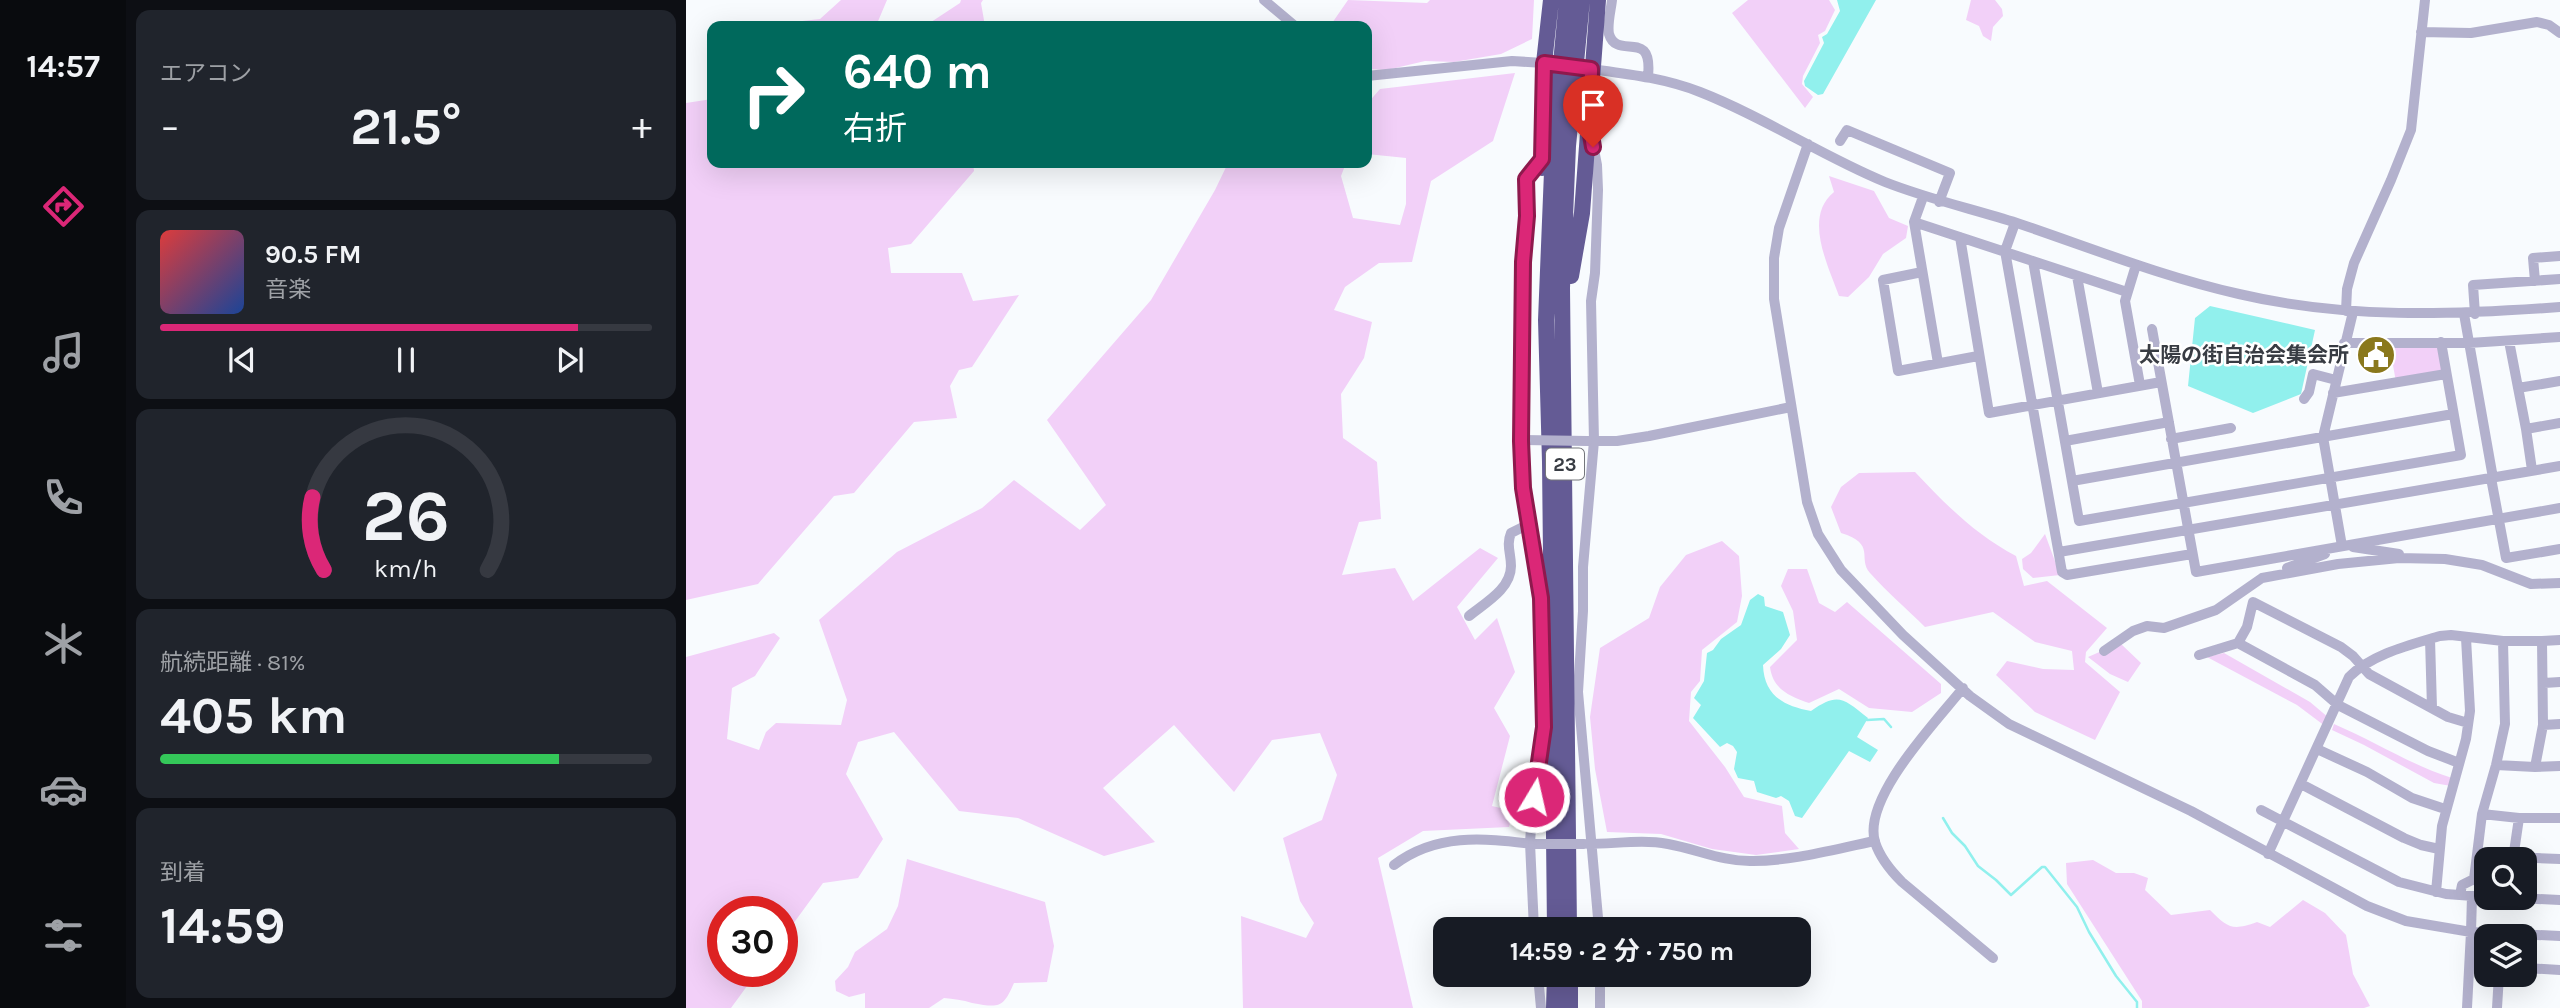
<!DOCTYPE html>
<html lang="ja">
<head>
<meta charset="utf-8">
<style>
  :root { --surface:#171b24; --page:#20242c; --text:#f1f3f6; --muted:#9ea1a6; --line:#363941; --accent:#db2777 }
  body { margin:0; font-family:Karla,"Noto Sans JP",sans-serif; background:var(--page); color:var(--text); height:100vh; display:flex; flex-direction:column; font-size:26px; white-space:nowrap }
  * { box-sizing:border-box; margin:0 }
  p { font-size:23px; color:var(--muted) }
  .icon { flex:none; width:38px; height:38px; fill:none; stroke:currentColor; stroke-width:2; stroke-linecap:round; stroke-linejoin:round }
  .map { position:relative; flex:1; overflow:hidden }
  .sheet { display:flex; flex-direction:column; gap:10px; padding:10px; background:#0d0f14; width:560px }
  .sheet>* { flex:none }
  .top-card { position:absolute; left:21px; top:21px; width:665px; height:147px; border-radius:14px; box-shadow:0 7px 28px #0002; background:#00695c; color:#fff; overflow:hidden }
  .buttons { position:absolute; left:1788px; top:847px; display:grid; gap:14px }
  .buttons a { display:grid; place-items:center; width:63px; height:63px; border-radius:14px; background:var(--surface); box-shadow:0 7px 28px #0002; font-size:35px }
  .speed { position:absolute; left:21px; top:896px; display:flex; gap:14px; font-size:35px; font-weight:700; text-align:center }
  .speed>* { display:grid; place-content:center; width:91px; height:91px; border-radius:50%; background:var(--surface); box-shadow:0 7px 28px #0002; line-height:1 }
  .speed .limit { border:10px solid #d22; background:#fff; color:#111 }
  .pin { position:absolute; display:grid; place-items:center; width:60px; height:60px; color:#fff; margin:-72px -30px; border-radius:50% 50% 50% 0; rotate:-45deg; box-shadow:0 0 7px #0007 }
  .pin .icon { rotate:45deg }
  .me { position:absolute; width:77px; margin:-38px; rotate:9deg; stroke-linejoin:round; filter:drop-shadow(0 0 5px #0008) }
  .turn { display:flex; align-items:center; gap:24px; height:147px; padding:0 21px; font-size:32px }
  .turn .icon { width:91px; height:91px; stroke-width:2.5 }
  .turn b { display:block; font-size:49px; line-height:60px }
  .big { font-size:52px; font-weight:700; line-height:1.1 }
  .sheet .widget { flex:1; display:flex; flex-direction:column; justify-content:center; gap:10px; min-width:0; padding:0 24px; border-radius:14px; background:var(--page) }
  .sheet .dial { align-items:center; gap:0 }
  .dial svg { height:182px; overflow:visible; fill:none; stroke:var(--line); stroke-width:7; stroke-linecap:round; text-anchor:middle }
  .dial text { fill:var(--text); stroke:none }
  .song { display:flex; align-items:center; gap:21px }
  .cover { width:84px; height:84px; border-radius:10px; background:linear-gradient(135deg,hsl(0 70% 55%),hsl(220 70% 35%)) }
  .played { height:7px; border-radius:4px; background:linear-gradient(90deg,var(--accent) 85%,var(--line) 85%) }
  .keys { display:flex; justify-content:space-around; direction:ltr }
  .heat { display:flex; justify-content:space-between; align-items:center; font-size:38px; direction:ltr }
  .charge { height:10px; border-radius:5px; background:linear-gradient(90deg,#34c759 81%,var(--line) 0) }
  .trip { position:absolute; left:747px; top:917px; width:378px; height:70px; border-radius:14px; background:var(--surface); box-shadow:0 7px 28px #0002; font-weight:700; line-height:70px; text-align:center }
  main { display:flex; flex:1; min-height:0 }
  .menu { display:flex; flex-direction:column; width:126px; justify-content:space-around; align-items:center; background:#090b0e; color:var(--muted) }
  .menu .icon { width:49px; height:49px }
  .menu .on { color:var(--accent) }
  .menu b { font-size:32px; color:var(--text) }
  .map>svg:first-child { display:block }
  .green { fill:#f2d0f8 }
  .water { fill:#91f0ed }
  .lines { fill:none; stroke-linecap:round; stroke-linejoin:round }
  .stream { stroke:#91f0ed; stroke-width:2.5 }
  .minor { stroke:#b3b1cd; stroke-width:10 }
  .highway { stroke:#645b95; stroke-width:16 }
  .minor-bridge { stroke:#b3b1cd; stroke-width:10 }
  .route-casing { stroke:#8e194d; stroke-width:18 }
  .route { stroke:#db2777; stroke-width:12 }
  .labels { text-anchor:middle; stroke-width:5; stroke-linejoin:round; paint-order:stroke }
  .shield { fill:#fff; stroke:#74767b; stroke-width:2 }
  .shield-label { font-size:19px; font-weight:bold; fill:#383c43 }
  .poi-label { font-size:21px; font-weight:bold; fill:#383c43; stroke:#fff; text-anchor:end }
</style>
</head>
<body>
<main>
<nav class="menu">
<b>14:57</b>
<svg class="icon on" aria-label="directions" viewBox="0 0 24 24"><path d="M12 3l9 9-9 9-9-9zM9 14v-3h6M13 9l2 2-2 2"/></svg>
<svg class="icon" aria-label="music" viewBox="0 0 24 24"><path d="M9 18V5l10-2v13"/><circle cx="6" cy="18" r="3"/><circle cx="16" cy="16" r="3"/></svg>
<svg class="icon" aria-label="phone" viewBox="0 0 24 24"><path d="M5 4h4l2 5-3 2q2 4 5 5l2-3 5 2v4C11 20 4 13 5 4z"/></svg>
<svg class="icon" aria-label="climate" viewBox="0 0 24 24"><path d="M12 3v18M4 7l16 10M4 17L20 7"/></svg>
<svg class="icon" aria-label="car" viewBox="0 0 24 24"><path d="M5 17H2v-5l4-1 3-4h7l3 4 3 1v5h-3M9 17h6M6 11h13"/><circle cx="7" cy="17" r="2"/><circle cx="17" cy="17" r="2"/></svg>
<svg class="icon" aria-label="filters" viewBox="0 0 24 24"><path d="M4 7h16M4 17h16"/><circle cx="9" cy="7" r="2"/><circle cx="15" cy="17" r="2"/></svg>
</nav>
<section class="sheet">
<div class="widget"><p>エアコン</p>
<div class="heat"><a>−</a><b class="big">21.5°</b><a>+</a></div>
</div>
<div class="widget">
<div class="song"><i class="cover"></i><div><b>90.5 FM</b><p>音楽</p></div></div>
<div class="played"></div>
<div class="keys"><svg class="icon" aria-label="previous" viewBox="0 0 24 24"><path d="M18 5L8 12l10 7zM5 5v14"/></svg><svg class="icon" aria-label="pause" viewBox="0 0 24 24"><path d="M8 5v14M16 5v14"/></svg><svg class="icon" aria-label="next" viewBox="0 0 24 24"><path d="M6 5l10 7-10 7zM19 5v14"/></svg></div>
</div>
<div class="widget dial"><svg viewBox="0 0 100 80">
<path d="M14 69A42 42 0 1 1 86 69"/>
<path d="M14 69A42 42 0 0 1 9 37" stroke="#db2777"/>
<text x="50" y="56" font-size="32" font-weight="700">26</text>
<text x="50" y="72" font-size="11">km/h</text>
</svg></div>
<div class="widget"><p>航続距離 · 81%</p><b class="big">405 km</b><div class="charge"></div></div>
<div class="widget"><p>到着</p><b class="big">14:59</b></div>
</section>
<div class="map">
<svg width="1874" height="1008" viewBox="0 0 1874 1008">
  <rect width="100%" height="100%" fill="#f8fbfe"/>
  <path class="green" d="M155,0H201L190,26H71L134,19Z
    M275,0H297L295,3L299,26H239L274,3Z
    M662,0L741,3L744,0H848L846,39L815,54L768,62L739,61L701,70L681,69V26H644Z
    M1062,0H1143L1149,10L1139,31L1132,35L1134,43L1117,76L1116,84L1127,97L1119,108L1046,13Z
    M1285,0H1309L1316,9L1317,16L1307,27L1305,41L1297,36L1293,26L1280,20Z
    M829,73L807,141L745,181L726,262L693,263L659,287L648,310L686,322L678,358L655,394L657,438L691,462L695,519L673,522L656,575L709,568L727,601L794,548L812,558L771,607L789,640L811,618L829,672L808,708L824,736L806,806L827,811L823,827L737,831L692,858L727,1008H557L555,916L620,938L628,923L614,901L597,838L636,820L651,775L634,733L586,740L548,792L488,725L417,788L469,842L418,856L332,818L273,811L208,732L172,742L160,774L197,839L172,878L137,883L96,939V912H37V971H72L45,1008H0V657L88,633L94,638L69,676L46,688L41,739L73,750L80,732L90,723L155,725L161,700L133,620L211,552L296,508L328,480L394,530L420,505L361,420L465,300L529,190L542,163H660L655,176L667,218L714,225L720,204V158L681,154V104L694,89Z
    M26,99V163H287L288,171L225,244L202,248L205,273H276L287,301L333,295L286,367L273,370L264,386L271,418L228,422L168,493L148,496L72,584L0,600V103Z
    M1143,176L1188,191L1203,218L1222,226L1220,238L1197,254L1183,277L1162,297L1153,296C1142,265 1117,217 1148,192Z
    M1703,343H1754L1759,373L1710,382Z
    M1229,472C1260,505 1290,535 1330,556L1338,586L1361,581L1421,628L1400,652L1399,662L1434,692L1409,740L1349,712L1310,675L1321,661L1357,669L1388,670L1386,651L1349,642L1307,612L1239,627C1221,609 1201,592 1184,573C1171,558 1191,544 1155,533L1145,507L1155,487L1173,473Z
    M1359,534L1374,575L1347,578L1337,569L1336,559L1345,553Z
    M1036,541L1053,556L1056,596L1051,622L1016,650L1014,681L1005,692L1003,721L1039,767L1058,797L1096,806L1099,833L1113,849L1070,855L1026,849L975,834L921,832L909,769L904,717L914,648L963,618L974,587L1000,555Z
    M1102,569H1121L1133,603L1149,612L1161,602L1255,684V693L1226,712L1183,708L1153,689L1123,703C1104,696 1087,690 1084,667L1111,640L1107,611L1095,586Z
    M1434,643L1455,663L1442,682L1424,674L1402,657Z
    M1538,653L1624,702L1643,718L1639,726L1611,705L1521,657Z
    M1648,724C1688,741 1725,765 1766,778L1765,786L1748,783L1678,745L1646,730Z
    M221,859L359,902L368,946L361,982L328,983C317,1008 314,1008 286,1003C277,1000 267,999 258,998L243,1008H179V993L163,997L150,991L149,981L162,967L169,952L201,929L212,906Z
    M1407,860L1430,873H1448L1462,878L1459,890L1485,915L1524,910C1542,928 1546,931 1571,922L1584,927L1617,900L1639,913L1660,935L1667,974L1684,1006L1678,1008H1456V1001L1381,884L1380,863Z"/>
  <path class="water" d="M1151,0H1190L1137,94L1132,95L1119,86L1118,81L1138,43L1136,37L1141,34L1154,11Z
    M1524,306L1629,330L1615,394L1567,413L1502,386L1509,318Z
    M1072,594L1078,597L1079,606L1097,612L1104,635L1095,649L1077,665C1078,695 1097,706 1125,711C1152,692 1157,698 1182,718L1171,737L1192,750L1184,762L1163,751L1116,818L1109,816L1103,801L1095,796L1090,798L1071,792L1068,781L1052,778L1048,769L1051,752L1047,746L1041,743L1034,747L1007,718L1015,705L1008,698L1018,681L1021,653L1027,650L1035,639L1055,625L1064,600Z"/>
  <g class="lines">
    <path class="stream" d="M1181,720L1198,719L1205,727
      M1257,818L1266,833L1279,846L1292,866L1310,880L1325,895L1356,867H1359L1391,907L1403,932L1430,976L1451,1002V1008"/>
    <path class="minor" d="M578,0L609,26
      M926,0C925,10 921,24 923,34C931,61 967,27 962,76
      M1735,32L1785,33L1851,22L1863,25L1874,33
      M905,69C942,74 978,78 1014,92C1078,117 1136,156 1199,182C1242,199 1287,209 1331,223C1405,248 1477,277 1553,294C1659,319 1766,315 1874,307
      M681,76L826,61L858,63
      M906,139L911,165L912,190L909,273L905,301L908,441L897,567V611L892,692L913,929
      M1154,141L1161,130L1264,173L1253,202
      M1122,144L1093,228L1088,258V299L1121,502L1132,534L1155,570L1217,635L1284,696L1323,724L1505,811L1681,906L1720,921L1785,932L1786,896
      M1237,197L1228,222L1252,363
      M1228,222L1441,292
      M1329,223L1319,251L1376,572L1381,575L1506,554
      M1274,237L1303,413L1475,382
      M1347,261L1393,521L1775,455L1755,342
      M1450,265L1439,301L1454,385
      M1236,272L1197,280L1212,371L1292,356
      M1391,276L1412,393
      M1849,281L1847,258L1874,256
      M1660,311L1661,289L1668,263L1705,180L1725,130L1739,0
      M1778,314L1807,478
      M1789,314L1787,285L1874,279
      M1466,329L1510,572L1874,508
      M1823,341L1840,429L1874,423
      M1658,343H1783L1874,337
      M1832,388L1874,381
      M1647,393L1760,374
      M1618,399L1623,392L1627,374L1650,380
      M1840,429L1846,470
      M1485,439L1545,428
      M901,441H931L963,436L1105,407
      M1379,441L1483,422
      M1805,478L1820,558L1874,549
      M1386,481L1767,414
      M1656,546L1637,437L1667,312
      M1667,547L1713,554
      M1373,552L1874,466
      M1601,568L1639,554
      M783,616C799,603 825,589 825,566C825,553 820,545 825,533L843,524
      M1744,639L1746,708
      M1856,641L1874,640
      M1552,643L1629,685L1652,705L1742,751L1773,763
      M1418,651L1447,631L1461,626L1478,628L1530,610L1576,578L1652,564L1713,558L1759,559L1796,565L1845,584L1874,583
      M1513,655L1552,643L1561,627L1567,602L1655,647L1667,656L1683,674L1762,717L1782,723
      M1858,683L1874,682
      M1277,688C1250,722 1176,798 1189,842C1194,858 1205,871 1216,882L1307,958
      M1857,725L1874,724
      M1631,749L1681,772L1726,798L1759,809
      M1849,767L1874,766
      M1615,784L1718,838L1735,845L1753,849
      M1575,810L1713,882L1760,894L1801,897
      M1796,814L1833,818H1874
      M902,844C929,844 956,839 982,844C1011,849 1037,862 1067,861C1107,861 1149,849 1189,841
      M1582,854L1663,677C1686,654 1724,645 1754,636L1765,635L1817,641
      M1828,857L1874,859
      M1827,859L1833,818
      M708,865C750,833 796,838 847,844
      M1788,879L1796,814L1810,765L1819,724L1817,641H1856L1857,725L1849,767L1810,765
      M1750,892L1756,826L1780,739L1784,711L1780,638
      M1774,895L1776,885L1788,879L1797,886L1800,897
      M1830,898L1874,900
      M848,929L844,843L846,813L858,727L855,598L837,488L835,441L837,262L841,216L840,179L856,159
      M1839,968L1874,970
      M852,975L855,1008
      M914,975V1008
      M1781,1008L1785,932L1874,936
      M1811,1008L1813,975"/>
    <path class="highway" d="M856,168L858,63L865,0
      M885,276L896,213L912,0
      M869,929L864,462L860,320L867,147L881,0
      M883,929L876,288L882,146L896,0
      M884,975V1008
      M868,1008L869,975"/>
    <path class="minor-bridge" d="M858,63L905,69
      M838,440L901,441
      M847,844H898"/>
  </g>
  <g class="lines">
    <defs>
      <path id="route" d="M848,797L858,727L855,598L837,488L835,441L837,262L841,216L840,179L856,159L858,63L905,69L904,129L907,147"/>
    </defs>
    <use href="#route" class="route-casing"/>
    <use href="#route" class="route"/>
  </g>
  <defs>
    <symbol id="civic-disc" viewBox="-11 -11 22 22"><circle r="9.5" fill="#8a781c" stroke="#fff"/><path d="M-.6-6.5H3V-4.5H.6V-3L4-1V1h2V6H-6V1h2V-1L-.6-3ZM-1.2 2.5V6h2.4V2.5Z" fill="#fff"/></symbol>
  </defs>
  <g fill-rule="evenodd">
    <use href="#civic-disc" x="1668" y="333" width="44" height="44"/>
  </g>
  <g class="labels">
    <rect class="shield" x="860" y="448.5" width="38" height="31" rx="5"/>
    <g class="shield-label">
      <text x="879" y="471">23</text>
    </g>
    <g class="poi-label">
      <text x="1663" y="362">太陽の街自治会集会所</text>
    </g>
  </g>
</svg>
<div class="buttons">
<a><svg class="icon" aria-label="search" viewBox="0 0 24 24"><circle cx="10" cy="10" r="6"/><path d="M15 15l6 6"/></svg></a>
<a><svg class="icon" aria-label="layers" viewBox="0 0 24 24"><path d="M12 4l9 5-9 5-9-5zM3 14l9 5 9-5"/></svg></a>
</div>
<div class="speed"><div class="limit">30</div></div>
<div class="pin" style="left:907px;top:147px;background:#d93025"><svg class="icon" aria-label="arrive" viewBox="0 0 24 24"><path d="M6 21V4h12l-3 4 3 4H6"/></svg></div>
<svg class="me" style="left:848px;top:797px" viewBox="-20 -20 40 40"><circle r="17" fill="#db2777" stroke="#fff" stroke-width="3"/><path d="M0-11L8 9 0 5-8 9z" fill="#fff"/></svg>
<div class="trip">14:59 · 2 分 · 750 m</div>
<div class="top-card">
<div class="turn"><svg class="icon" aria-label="right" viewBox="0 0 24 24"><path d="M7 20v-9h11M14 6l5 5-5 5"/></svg><div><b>640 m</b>右折</div></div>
</div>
</div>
</main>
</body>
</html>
